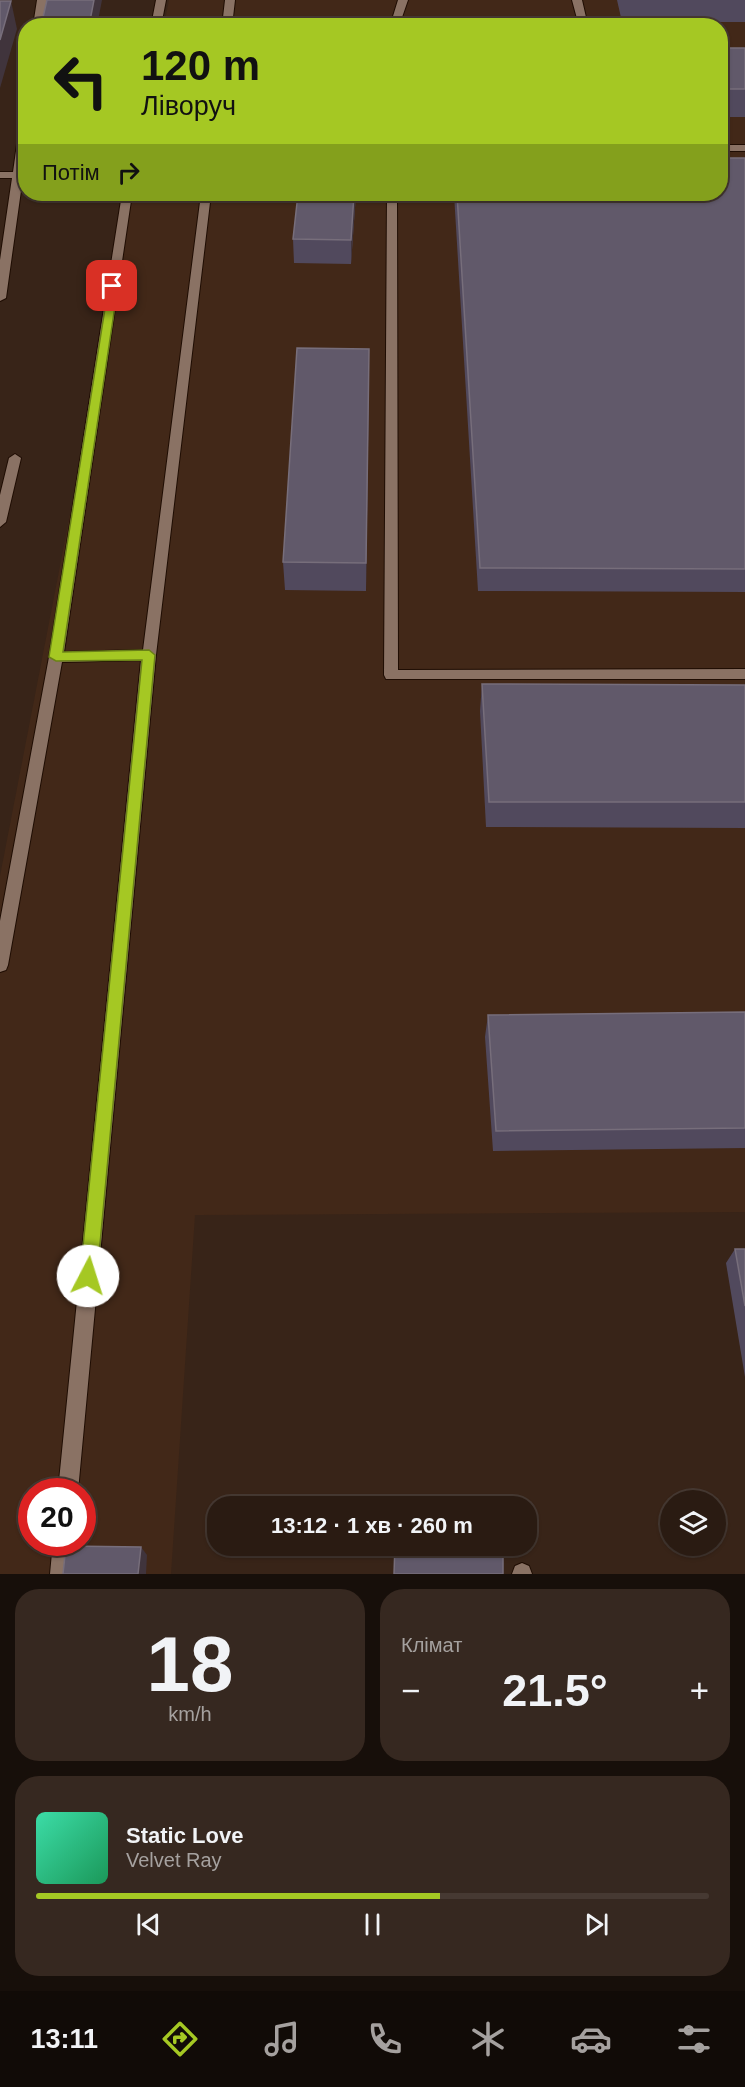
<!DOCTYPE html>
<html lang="uk">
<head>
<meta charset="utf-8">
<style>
  :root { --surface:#2a1b12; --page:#362820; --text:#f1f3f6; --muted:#a5a19f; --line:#463932; --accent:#a5c823 }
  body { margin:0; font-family:Helvetica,sans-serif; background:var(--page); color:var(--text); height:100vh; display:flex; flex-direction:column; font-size:22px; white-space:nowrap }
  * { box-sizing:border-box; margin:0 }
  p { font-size:20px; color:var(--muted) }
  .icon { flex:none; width:33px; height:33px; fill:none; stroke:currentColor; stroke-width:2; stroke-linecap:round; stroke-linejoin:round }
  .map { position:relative; height:1574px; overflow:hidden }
  .sheet { display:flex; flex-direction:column; gap:15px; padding:15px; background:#170f0a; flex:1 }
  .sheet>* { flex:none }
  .guide { position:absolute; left:18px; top:18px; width:710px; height:183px; border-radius:24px; box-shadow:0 2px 4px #0004,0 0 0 2px var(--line); background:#a5c823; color:#111; overflow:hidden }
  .tools { position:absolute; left:660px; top:1490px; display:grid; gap:12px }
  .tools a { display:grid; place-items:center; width:66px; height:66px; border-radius:50%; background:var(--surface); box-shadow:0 2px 4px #0004,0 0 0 2px var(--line); font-size:30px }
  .speed { position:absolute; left:18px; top:1478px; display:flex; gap:12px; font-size:30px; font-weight:700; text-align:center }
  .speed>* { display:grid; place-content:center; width:78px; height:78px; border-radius:50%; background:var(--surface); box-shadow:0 2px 4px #0004,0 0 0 2px var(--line); line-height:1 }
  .speed .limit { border:9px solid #d22; background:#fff; color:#111 }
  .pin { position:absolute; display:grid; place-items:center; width:51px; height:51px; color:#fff; margin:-26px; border-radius:12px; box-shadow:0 3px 9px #0006 }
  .me { position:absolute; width:66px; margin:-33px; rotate:5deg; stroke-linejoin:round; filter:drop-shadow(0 0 4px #0008) }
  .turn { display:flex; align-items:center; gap:21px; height:126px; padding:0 24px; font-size:27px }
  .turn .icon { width:78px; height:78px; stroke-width:2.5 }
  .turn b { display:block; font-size:42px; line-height:51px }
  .then { display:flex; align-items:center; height:57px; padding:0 24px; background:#0003; gap:12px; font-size:22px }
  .big { font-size:45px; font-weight:700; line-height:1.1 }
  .sheet .tile { flex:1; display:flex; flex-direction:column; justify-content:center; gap:9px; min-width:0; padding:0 21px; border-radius:24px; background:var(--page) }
  .sheet .dial { align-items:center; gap:0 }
  .dial b { font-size:78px; line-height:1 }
  .song { display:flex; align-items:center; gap:18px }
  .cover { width:72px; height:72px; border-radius:9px; background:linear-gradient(135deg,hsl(160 70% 55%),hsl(150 70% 35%)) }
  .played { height:6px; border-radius:3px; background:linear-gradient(90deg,var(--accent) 60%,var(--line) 60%) }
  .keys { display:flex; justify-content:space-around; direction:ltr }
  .heat { display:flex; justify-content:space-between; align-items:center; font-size:33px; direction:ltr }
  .sheet .tiles { flex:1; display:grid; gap:15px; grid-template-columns:1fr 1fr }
  .tile:last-child { grid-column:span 2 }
  .trip { position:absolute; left:207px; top:1496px; width:330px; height:60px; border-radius:24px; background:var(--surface); box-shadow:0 2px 4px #0004,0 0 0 2px var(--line); font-weight:700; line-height:60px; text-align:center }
  .tabs { display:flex; height:96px; justify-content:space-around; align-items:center; background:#110b07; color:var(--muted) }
  .tabs .icon { width:42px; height:42px }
  .tabs .current { color:var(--accent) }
  .tabs b { font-size:27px; color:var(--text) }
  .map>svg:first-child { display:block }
  .built { fill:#422818; fill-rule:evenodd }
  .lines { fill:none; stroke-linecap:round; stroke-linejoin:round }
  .lane-casing { stroke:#1f0d03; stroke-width:2 }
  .lane { fill:#8a7264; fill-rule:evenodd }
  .wall { fill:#51495d }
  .shaded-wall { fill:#40343c }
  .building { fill:#61596a; stroke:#776e7b; stroke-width:1.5 }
  .route { fill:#a5c823; stroke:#6b8217; stroke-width:1.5 }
</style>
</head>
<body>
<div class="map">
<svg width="745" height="1574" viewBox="0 0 745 1574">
  <rect width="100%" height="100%" fill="#382418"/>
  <path class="built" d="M169,0H745V1212L195,1215L171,1574H0V876L132,194H720V26L164,25ZM32,1491H82V1542H32Z"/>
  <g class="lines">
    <defs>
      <path id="lane" d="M37,0H47L43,26H33Z
        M156,0H166L161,26H151Z
        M225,0H235L232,26H222Z
        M398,0H408L399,26H390Z
        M572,0H582L588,26H579Z
        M26,113V155L6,298L0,301V260L12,178H0V172H13L21,116Z
        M720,145H745V151H720Z
        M122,194H132L64,652L143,650L201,194H211L156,655L78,1491H58L141,660L62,662L8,965L6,970L0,972V921L49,657Z
        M387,194H397L398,670L745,669V679H386L384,675Z
        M15,454L21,458L6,522L0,527V495L9,458Z
        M53,1542H73L70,1574H50Z
        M522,1563L529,1566L532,1574H512L515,1566Z"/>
    </defs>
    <use href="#lane" class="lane-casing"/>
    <use href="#lane" class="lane"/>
  </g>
  <path class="wall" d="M617,0H745V22H622Z
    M720,48H745V117H720Z
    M745,158V592L478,591L454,194H720Z
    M58,194H88L87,200H60Z
    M356,194L351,264L294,263L293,239Z
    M369,377L366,591L285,590L283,562Z
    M482,684L745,685V828L486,827L480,711Z
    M745,1012V1148L493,1151L485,1037L488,1015Z
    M735,1249H745V1377L726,1263Z"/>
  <path class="shaded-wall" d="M94,0H102L97,26H89Z
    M11,1L17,29L0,88V40Z
    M354,194H356L351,264V240Z
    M369,349V377L366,591V563Z
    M141,1547L147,1555L146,1574H138Z"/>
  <path class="building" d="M47,0H94L89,26H41Z
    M0,1H11L0,40Z
    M720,48H745V89H720Z
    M720,158H745V569L480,568L457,194H720Z
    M298,194H354L351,240L293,239Z
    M297,348L369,349L366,563L283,562Z
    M482,684L745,685V802H489Z
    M745,1012V1128L496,1131L488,1015Z
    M735,1249H745V1306Z
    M395,1545H503V1574H394Z
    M66,1546L141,1547L138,1574H63Z"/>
  <path class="route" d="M109,284L118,286L63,652L149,650L155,655L97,1276L95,1282L88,1285L82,1282L80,1276L142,660L56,661L49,657Z"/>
</svg>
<div class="tools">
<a><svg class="icon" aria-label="layers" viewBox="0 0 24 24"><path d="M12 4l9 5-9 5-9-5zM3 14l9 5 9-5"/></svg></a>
</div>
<div class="speed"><div class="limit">20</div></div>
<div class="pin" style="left:112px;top:286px;background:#d93025"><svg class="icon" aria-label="arrive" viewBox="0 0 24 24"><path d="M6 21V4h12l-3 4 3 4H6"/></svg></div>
<svg class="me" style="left:88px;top:1276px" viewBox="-20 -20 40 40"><circle r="19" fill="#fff"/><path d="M0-13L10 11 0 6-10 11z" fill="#a5c823"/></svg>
<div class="trip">13:12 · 1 хв · 260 m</div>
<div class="guide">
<div class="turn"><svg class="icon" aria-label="left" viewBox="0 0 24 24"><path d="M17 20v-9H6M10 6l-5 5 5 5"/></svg><div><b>120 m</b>Ліворуч</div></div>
<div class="then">Потім<svg class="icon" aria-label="right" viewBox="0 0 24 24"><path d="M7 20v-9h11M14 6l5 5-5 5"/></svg></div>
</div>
</div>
<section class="sheet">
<div class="tiles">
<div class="tile dial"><b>18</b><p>km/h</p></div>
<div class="tile"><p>Клімат</p>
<div class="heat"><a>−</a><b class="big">21.5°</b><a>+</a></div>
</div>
<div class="tile">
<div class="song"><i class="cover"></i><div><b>Static Love</b><p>Velvet Ray</p></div></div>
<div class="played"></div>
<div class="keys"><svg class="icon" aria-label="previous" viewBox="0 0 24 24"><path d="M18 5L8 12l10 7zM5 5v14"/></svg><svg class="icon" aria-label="pause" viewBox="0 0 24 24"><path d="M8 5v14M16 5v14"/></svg><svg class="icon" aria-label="next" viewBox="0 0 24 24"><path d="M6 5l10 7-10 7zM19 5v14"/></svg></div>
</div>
</div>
</section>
<nav class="tabs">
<b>13:11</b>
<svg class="icon current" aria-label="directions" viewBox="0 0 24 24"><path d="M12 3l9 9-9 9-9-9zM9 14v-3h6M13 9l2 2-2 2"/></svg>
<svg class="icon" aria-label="music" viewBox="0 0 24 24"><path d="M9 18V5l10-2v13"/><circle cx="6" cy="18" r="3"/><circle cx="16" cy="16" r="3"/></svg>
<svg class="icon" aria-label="phone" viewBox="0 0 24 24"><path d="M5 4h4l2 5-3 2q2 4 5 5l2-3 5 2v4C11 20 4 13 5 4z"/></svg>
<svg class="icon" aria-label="climate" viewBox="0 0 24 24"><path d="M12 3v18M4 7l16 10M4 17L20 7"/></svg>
<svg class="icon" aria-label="car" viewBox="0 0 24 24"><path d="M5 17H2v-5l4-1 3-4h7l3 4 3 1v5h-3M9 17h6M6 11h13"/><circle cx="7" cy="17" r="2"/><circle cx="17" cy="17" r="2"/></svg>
<svg class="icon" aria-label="filters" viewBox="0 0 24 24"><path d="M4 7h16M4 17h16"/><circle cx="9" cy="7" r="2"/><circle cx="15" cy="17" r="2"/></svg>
</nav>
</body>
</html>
